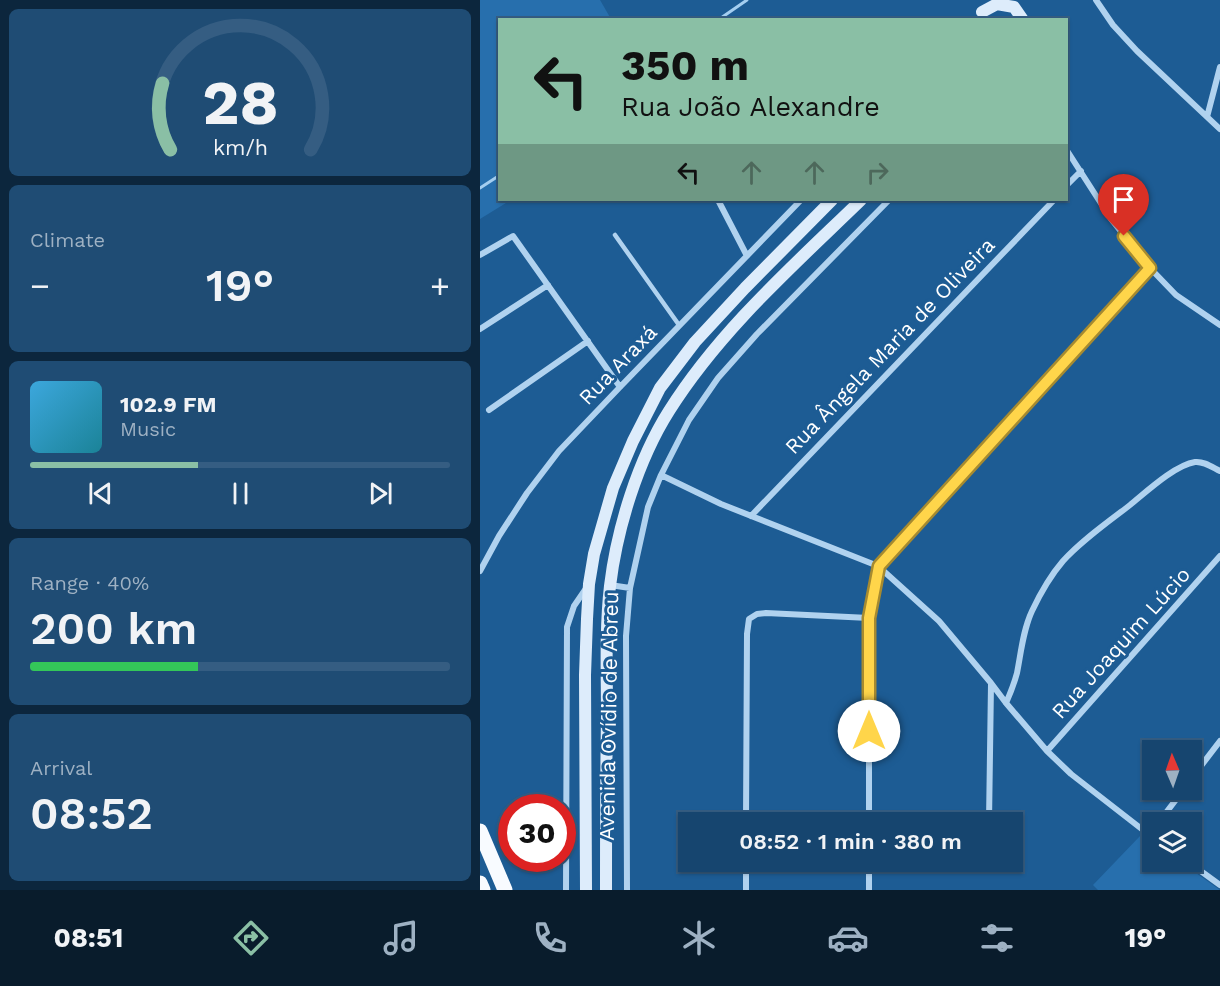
<!DOCTYPE html>
<html lang="en">
<head>
<meta charset="utf-8">
<style>
  :root { --surface:#16456f; --page:#1f4c74; --text:#f1f3f6; --muted:#9eb1c3; --line:#355d82; --accent:#8abfa5 }
  body { margin:0; font-family:"Work Sans",sans-serif; background:var(--page); color:var(--text); height:100vh; display:flex; flex-direction:column; font-size:22px; white-space:nowrap }
  * { box-sizing:border-box; margin:0 }
  p { font-size:20px; color:var(--muted) }
  .icon { flex:none; width:33px; height:33px; fill:none; stroke:currentColor; stroke-width:2; stroke-linecap:round; stroke-linejoin:round }
  .map { position:relative; flex:1; overflow:hidden }
  .sheet { display:flex; flex-direction:column; gap:9px; padding:9px; background:#0c263d; width:480px }
  .sheet>* { flex:none }
  .banner { position:absolute; left:18px; top:18px; width:570px; height:183px; border-radius:0px; box-shadow:0 2px 4px #0004,0 0 0 2px var(--line); background:#8abfa5; color:#111; overflow:hidden }
  .needle { width:39px; rotate:358deg }
  .fabs { position:absolute; left:662px; top:740px; display:grid; gap:12px }
  .fabs a { display:grid; place-items:center; width:60px; height:60px; border-radius:0px; background:var(--surface); box-shadow:0 2px 4px #0004,0 0 0 2px var(--line); font-size:30px }
  .speed { position:absolute; left:18px; top:794px; display:flex; gap:12px; font-size:30px; font-weight:700; text-align:center }
  .speed>* { display:grid; place-content:center; width:78px; height:78px; border-radius:50%; background:var(--surface); box-shadow:0 2px 4px #0004,0 0 0 2px var(--line); line-height:1 }
  .speed .limit { border:9px solid #d22; background:#fff; color:#111 }
  .pin { position:absolute; display:grid; place-items:center; width:51px; height:51px; color:#fff; margin:-62px -26px; border-radius:50% 50% 50% 0; rotate:-45deg; box-shadow:0 0 6px #0007 }
  .pin .icon { rotate:45deg }
  .me { position:absolute; width:66px; margin:-33px; rotate:0deg; stroke-linejoin:round; filter:drop-shadow(0 0 4px #0008) }
  .turn { display:flex; align-items:center; gap:21px; height:126px; padding:0 24px; font-size:27px }
  .turn .icon { width:78px; height:78px; stroke-width:2.5 }
  .turn b { display:block; font-size:42px; line-height:51px }
  .lanes { display:flex; align-items:center; height:57px; padding:0 24px; background:#0003; justify-content:center; gap:30px; direction:ltr }
  .lanes .off { opacity:.35 }
  .big { font-size:45px; font-weight:600; line-height:1.1 }
  .sheet .widget { flex:1; display:flex; flex-direction:column; justify-content:center; gap:9px; min-width:0; padding:0 21px; border-radius:9px; background:var(--page) }
  .sheet .dial { align-items:center; gap:0 }
  .dial svg { height:156px; overflow:visible; fill:none; stroke:var(--line); stroke-width:7; stroke-linecap:round; text-anchor:middle }
  .dial text { fill:var(--text); stroke:none }
  .song { display:flex; align-items:center; gap:18px }
  .cover { width:72px; height:72px; border-radius:9px; background:linear-gradient(135deg,hsl(200 70% 55%),hsl(190 70% 35%)) }
  .played { height:6px; border-radius:3px; background:linear-gradient(90deg,var(--accent) 40%,var(--line) 40%) }
  .keys { display:flex; justify-content:space-around; direction:ltr }
  .heat { display:flex; justify-content:space-between; align-items:center; font-size:33px; direction:ltr }
  .charge { height:9px; border-radius:4px; background:linear-gradient(90deg,#34c759 40%,var(--line) 0) }
  .trip { position:absolute; left:198px; top:812px; width:345px; height:60px; border-radius:0px; background:var(--surface); box-shadow:0 2px 4px #0004,0 0 0 2px var(--line); font-weight:600; line-height:60px; text-align:center }
  .tabs { display:flex; height:96px; justify-content:space-around; align-items:center; background:#091c2c; color:var(--muted) }
  .tabs .icon { width:42px; height:42px }
  .tabs .on { color:var(--accent) }
  .tabs b { font-size:27px; color:var(--text) }
  main { display:flex; flex:1; min-height:0 }
  .map>svg:first-child { display:block }
  .green { fill:#276fad }
  .lines { fill:none; stroke-linecap:round; stroke-linejoin:round }
  .stream { stroke:#a4cef0; stroke-width:3 }
  .lane { stroke:#b0d2ef; stroke-width:4.5 }
  .street { stroke:#b0d2ef; stroke-width:6 }
  .secondary { stroke:#ddecfb; stroke-width:12 }
  .primary { stroke:#f8fbff; stroke-width:15 }
  .route-casing { stroke:#a68a30; stroke-width:15 }
  .route { stroke:#ffd54a; stroke-width:10 }
  .labels { text-anchor:middle; stroke-width:6; stroke-linejoin:round; paint-order:stroke }
  .street-label { font-size:21px; fill:#fff; stroke:#1d5c94 }
</style>
</head>
<body>
<main>
<section class="sheet">
<div class="widget dial"><svg viewBox="0 0 100 80">
<path d="M14 69A42 42 0 1 1 86 69"/>
<path d="M14 69A42 42 0 0 1 10 35" stroke="#8abfa5"/>
<text x="50" y="56" font-size="32" font-weight="700">28</text>
<text x="50" y="72" font-size="11">km/h</text>
</svg></div>
<div class="widget"><p>Climate</p>
<div class="heat"><a>−</a><b class="big">19°</b><a>+</a></div>
</div>
<div class="widget">
<div class="song"><i class="cover"></i><div><b>102.9 FM</b><p>Music</p></div></div>
<div class="played"></div>
<div class="keys"><svg class="icon" aria-label="previous" viewBox="0 0 24 24"><path d="M18 5L8 12l10 7zM5 5v14"/></svg><svg class="icon" aria-label="pause" viewBox="0 0 24 24"><path d="M8 5v14M16 5v14"/></svg><svg class="icon" aria-label="next" viewBox="0 0 24 24"><path d="M6 5l10 7-10 7zM19 5v14"/></svg></div>
</div>
<div class="widget"><p>Range · 40%</p><b class="big">200 km</b><div class="charge"></div></div>
<div class="widget"><p>Arrival</p><b class="big">08:52</b></div>
</section>
<div class="map">
<svg width="740" height="890" viewBox="0 0 740 890">
  <rect width="100%" height="100%" fill="#1d5c94"/>
  <path class="green" d="M0,0H120L131,19L20,20V200H31L0,219Z
    M661,835L672,843V861H699L740,890H618L613,885Z"/>
  <g class="lines">
    <path class="stream" d="M238,20L267,0
      M0,188L20,175"/>
    <path class="lane" d="M135,235L199,325"/>
    <path class="street" d="M616,0L633,25L657,51L740,129
      M727,117L740,67
      M586,149L631,219L670,268L696,295L740,325
      M586,186L601,171
      M238,200L267,256
      M0,255L33,236L140,387
      M0,329L68,285
      M9,410L108,341
      M181,475L241,504L398,566L459,621L511,683L526,703L567,751L591,774L672,837
      M271,516L574,200
      M0,571L19,536L47,493L79,451L140,387L321,200
      M130,585L150,588
      M526,703C530,694 534,684 537,673C541,653 543,630 552,611C560,594 571,575 583,561C602,540 628,522 650,505C666,492 695,465 715,462C724,461 732,467 740,471
      M567,751L740,556
      M711,779L740,741
      M266,822L267,634L269,619L277,614L286,613L389,618
      M389,822V618L398,566L670,268
      M509,822L511,684
      M679,822L704,789
      M389,861V890
      M707,861L740,885
      M86,890L87,627L94,606L107,587
      M147,890L146,636L150,588L168,507L181,475L209,420L238,378L277,334L409,200
      M266,890V861"/>
    <path class="secondary" d="M502,12L517,4L534,7L543,20
      M106,890L105,675L107,619L109,584L114,554L133,488L153,441L180,388L215,342L265,288L352,200
      M126,890C126,832 126,775 127,717C127,674 125,629 130,586C137,528 158,460 189,411C240,330 313,266 381,200"/>
    <path class="primary" d="M0,831L25,890
      M0,883L3,890"/>
  </g>
  <g class="lines">
    <defs>
      <path id="route" d="M389,731V618L399,566L670,268L644,236"/>
    </defs>
    <use href="#route" class="route-casing"/>
    <use href="#route" class="route"/>
  </g>
  <g class="labels">
    <g class="street-label">
      <text transform="translate(410 346) rotate(-46)" y="7">Rua Ângela Maria de Oliveira</text>
      <text transform="translate(138 365) rotate(-46)" y="7">Rua Araxá</text>
      <text transform="translate(641 643) rotate(-48)" y="7">Rua Joaquim Lúcio</text>
      <text transform="translate(129 716) rotate(-89)" y="7">Avenida Ovídio de Abreu</text>
    </g>
  </g>
</svg>
<div class="fabs">
<a><svg class="needle" viewBox="-14 -14 28 28"><path d="M0-13l5 13h-10z" fill="#e53935"/><path d="M0 13l5-13h-10z" fill="#9eb1c3"/></svg></a>
<a><svg class="icon" aria-label="layers" viewBox="0 0 24 24"><path d="M12 4l9 5-9 5-9-5zM3 14l9 5 9-5"/></svg></a>
</div>
<div class="speed"><div class="limit">30</div></div>
<div class="pin" style="left:644px;top:236px;background:#d93025"><svg class="icon" aria-label="arrive" viewBox="0 0 24 24"><path d="M6 21V4h12l-3 4 3 4H6"/></svg></div>
<svg class="me" style="left:389px;top:731px" viewBox="-20 -20 40 40"><circle r="19" fill="#fff"/><path d="M0-13L10 11 0 6-10 11z" fill="#ffd54a"/></svg>
<div class="trip">08:52 · 1 min · 380 m</div>
<div class="banner">
<div class="turn"><svg class="icon" aria-label="left" viewBox="0 0 24 24"><path d="M17 20v-9H6M10 6l-5 5 5 5"/></svg><div><b>350 m</b>Rua João Alexandre</div></div>
<div class="lanes"><svg class="icon" aria-label="left" viewBox="0 0 24 24"><path d="M17 20v-9H6M10 6l-5 5 5 5"/></svg><svg class="icon off" aria-label="ahead" viewBox="0 0 24 24"><path d="M12 20V5M6 11l6-6 6 6"/></svg><svg class="icon off" aria-label="ahead" viewBox="0 0 24 24"><path d="M12 20V5M6 11l6-6 6 6"/></svg><svg class="icon off" aria-label="right" viewBox="0 0 24 24"><path d="M7 20v-9h11M14 6l5 5-5 5"/></svg></div>
</div>
</div>
</main>
<nav class="tabs">
<b>08:51</b>
<svg class="icon on" aria-label="directions" viewBox="0 0 24 24"><path d="M12 3l9 9-9 9-9-9zM9 14v-3h6M13 9l2 2-2 2"/></svg>
<svg class="icon" aria-label="music" viewBox="0 0 24 24"><path d="M9 18V5l10-2v13"/><circle cx="6" cy="18" r="3"/><circle cx="16" cy="16" r="3"/></svg>
<svg class="icon" aria-label="phone" viewBox="0 0 24 24"><path d="M5 4h4l2 5-3 2q2 4 5 5l2-3 5 2v4C11 20 4 13 5 4z"/></svg>
<svg class="icon" aria-label="climate" viewBox="0 0 24 24"><path d="M12 3v18M4 7l16 10M4 17L20 7"/></svg>
<svg class="icon" aria-label="car" viewBox="0 0 24 24"><path d="M5 17H2v-5l4-1 3-4h7l3 4 3 1v5h-3M9 17h6M6 11h13"/><circle cx="7" cy="17" r="2"/><circle cx="17" cy="17" r="2"/></svg>
<svg class="icon" aria-label="filters" viewBox="0 0 24 24"><path d="M4 7h16M4 17h16"/><circle cx="9" cy="7" r="2"/><circle cx="15" cy="17" r="2"/></svg>
<b>19°</b>
</nav>
</body>
</html>
